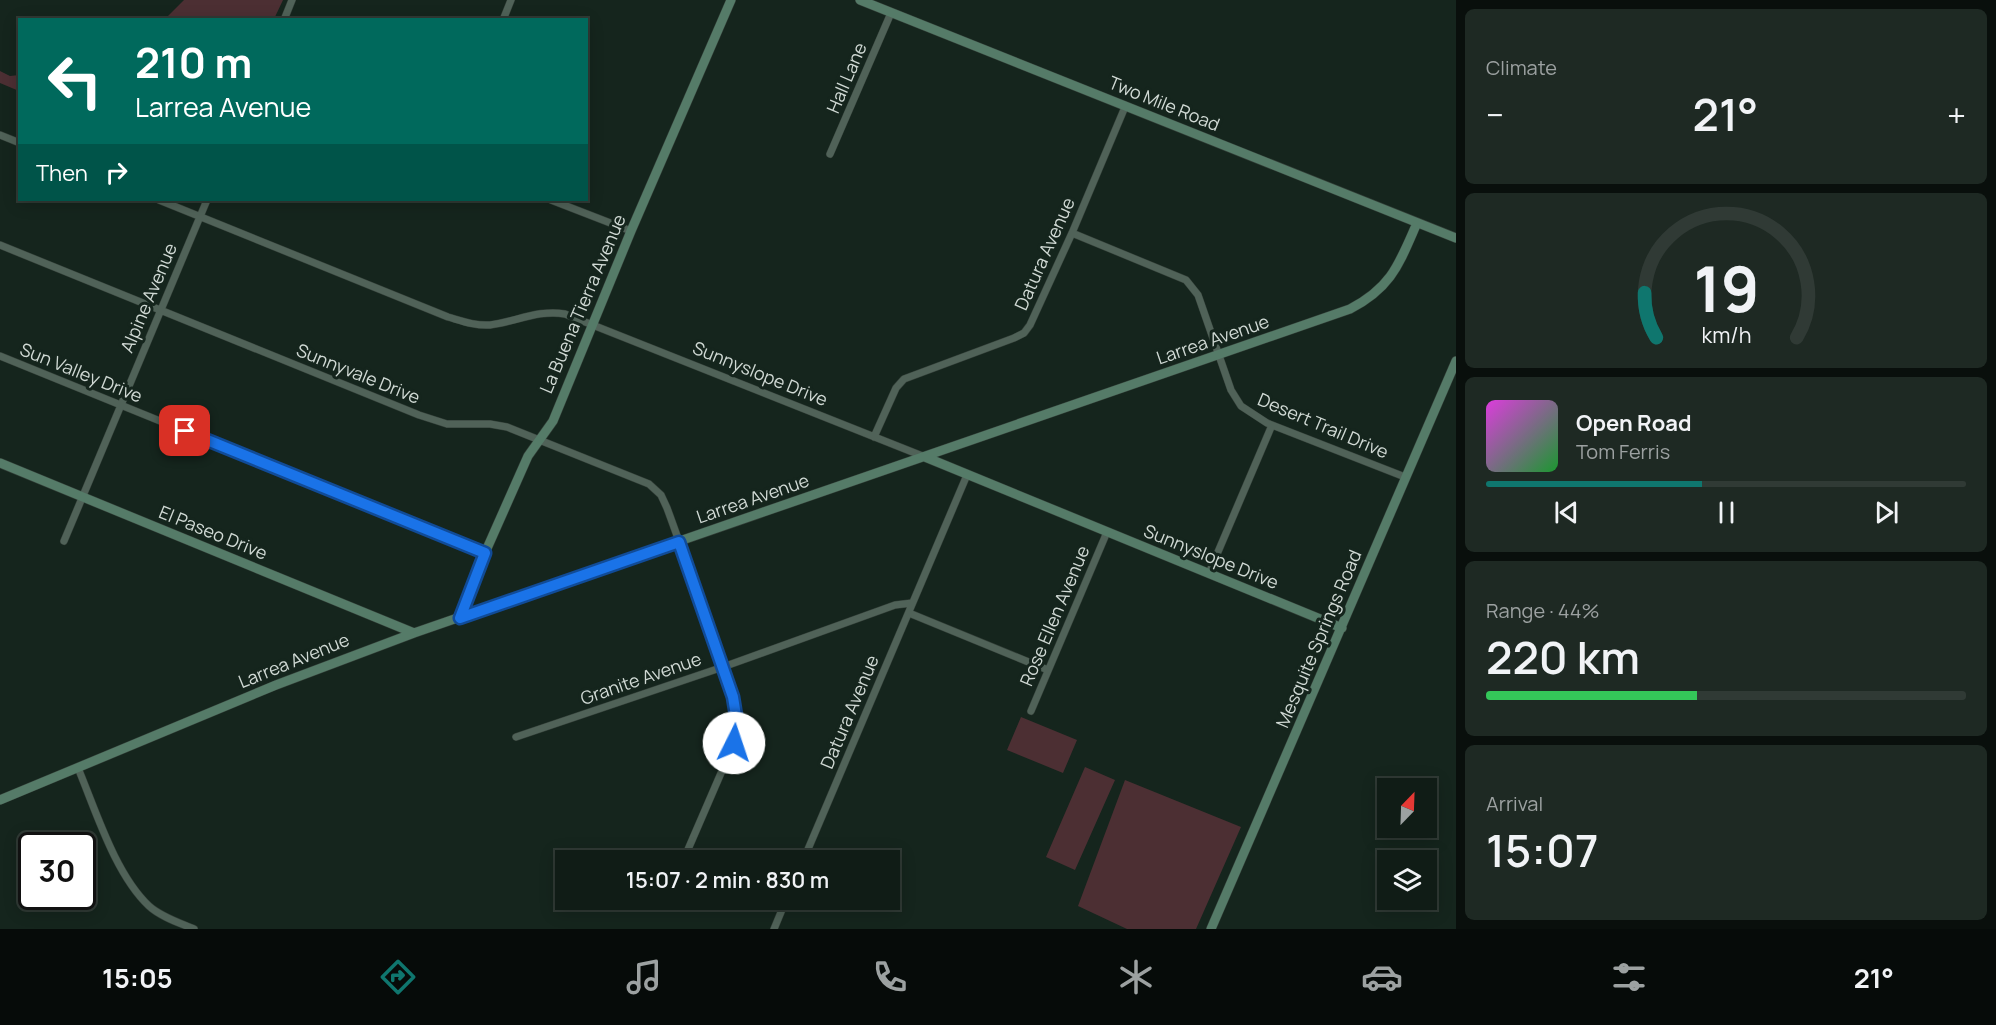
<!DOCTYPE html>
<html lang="en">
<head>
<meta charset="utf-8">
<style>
  :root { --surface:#101c16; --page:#1e2923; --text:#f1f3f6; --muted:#9ca1a1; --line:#303a35; --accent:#0f766e }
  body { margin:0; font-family:Manrope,sans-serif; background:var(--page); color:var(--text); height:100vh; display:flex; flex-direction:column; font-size:22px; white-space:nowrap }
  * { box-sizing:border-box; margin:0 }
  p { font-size:20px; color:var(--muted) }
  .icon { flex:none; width:33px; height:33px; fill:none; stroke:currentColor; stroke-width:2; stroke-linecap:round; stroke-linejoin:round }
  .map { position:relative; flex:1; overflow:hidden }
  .drawer { display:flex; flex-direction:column; gap:9px; padding:9px; background:#090f0c; width:540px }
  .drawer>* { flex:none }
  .guide { position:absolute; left:18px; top:18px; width:570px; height:183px; border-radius:0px; box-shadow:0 3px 15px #0003,0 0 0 2px var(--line); background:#00695c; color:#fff; overflow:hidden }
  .needle { width:39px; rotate:23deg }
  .tools { position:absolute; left:1377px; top:778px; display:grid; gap:12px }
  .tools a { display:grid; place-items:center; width:60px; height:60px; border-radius:0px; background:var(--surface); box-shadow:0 3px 15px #0003,0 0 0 2px var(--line); font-size:30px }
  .speed { position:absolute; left:18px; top:832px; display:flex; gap:12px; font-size:30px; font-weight:700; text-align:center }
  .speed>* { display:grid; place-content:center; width:78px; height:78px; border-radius:50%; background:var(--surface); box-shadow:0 3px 15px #0003,0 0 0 2px var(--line); line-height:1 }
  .speed .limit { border:3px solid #111; border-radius:9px; background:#fff; color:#111 }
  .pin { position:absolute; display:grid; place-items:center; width:51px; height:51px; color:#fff; margin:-26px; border-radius:12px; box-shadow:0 3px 9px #0006 }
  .me { position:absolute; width:66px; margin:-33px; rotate:4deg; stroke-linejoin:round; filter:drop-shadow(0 0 4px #0008) }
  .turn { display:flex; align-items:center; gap:21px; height:126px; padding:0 18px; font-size:27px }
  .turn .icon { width:78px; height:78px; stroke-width:2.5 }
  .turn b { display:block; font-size:42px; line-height:51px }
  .then { display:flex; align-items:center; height:57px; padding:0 18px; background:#0003; gap:12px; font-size:22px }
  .big { font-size:45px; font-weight:600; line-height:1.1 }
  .drawer .widget { flex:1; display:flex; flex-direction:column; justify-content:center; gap:9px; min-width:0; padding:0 21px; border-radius:9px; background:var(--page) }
  .drawer .dial { align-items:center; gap:0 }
  .dial svg { height:156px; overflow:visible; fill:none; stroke:var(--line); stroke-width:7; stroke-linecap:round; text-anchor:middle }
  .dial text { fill:var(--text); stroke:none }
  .song { display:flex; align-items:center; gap:18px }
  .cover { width:72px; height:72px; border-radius:9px; background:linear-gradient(135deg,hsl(300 70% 55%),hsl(130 70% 35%)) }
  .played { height:6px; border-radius:3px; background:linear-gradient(90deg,var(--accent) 45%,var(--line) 45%) }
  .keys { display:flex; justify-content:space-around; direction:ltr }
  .heat { display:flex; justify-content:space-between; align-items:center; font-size:33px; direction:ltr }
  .charge { height:9px; border-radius:4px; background:linear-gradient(90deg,#34c759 44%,var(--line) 0) }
  .trip { position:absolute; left:555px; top:850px; width:345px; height:60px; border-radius:0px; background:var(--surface); box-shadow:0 3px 15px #0003,0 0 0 2px var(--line); font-weight:600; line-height:60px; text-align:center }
  .menu { display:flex; height:96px; justify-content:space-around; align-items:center; background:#060b09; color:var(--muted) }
  .menu .icon { width:42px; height:42px }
  .menu .selected { color:var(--accent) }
  .menu b { font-size:27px; color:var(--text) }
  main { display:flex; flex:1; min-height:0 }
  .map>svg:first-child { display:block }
  .green { fill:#4c2f33 }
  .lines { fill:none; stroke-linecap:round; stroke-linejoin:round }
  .street-casing { stroke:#333f38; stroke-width:8 }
  .secondary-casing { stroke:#333f38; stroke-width:10 }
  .street { stroke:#506258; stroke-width:7 }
  .secondary { stroke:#557b68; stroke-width:9 }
  .route-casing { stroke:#114b97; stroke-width:15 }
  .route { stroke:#1a73e8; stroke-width:10 }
  .labels { text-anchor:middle; stroke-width:6; stroke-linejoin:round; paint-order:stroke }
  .street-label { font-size:18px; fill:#d0d9d4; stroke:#15251d }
</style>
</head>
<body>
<main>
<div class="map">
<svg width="1456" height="929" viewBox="0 0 1456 929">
  <rect width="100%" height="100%" fill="#15251d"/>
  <path class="green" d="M184,0H283L274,19H165Z
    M0,71L10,76L19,75V91L0,83Z
    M1021,717L1077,740L1063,773L1007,750Z
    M1085,767L1115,780L1075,870L1046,857Z
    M1125,780L1241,827L1196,929H1127L1078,906Z"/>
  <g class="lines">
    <defs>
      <path id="street" d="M284,20L292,0
        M503,20L511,0
        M0,135L20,143
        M830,154L891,13
        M159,200L448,317C462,321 475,326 490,325C515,322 539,309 565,314L925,457
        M551,200L631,231
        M1072,233L1186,280L1198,295L1231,390L1241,406L1267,423L1405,477
        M0,245L419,415L447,424H490L507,427L649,484L661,495L667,508C680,543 692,579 705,614C718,652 744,703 734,743L683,861
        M0,356L485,553
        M874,437L896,388L904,379L1014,338L1024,333L1030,325L1072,233L1125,107
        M64,541L207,200
        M1209,573L1272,425
        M909,613L1048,670
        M1031,711L1107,532
        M516,737L723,667L895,605L912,603
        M78,768C96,811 115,874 149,906C161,917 180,923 194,929
        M803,861L967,475
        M774,929L786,900"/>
      <path id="secondary" d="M860,0L1456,238
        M925,457L1342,628
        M0,463L414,633
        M460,618L485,553L528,456L553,421L631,231L731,0
        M0,800L276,685L414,633L1350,309C1392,287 1399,264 1417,223
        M1211,929L1456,361"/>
    </defs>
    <use href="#street" class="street-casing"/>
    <use href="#secondary" class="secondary-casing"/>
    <use href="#street" class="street"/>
    <use href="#secondary" class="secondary"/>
  </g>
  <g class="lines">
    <defs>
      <path id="route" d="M185,431L485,553L460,618L679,542L733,697L738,728L734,743"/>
    </defs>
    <use href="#route" class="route-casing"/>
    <use href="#route" class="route"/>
  </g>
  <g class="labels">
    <g class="street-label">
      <text transform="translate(847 78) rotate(-67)" y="6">Hall Lane</text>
      <text transform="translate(1164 104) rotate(22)" y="6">Two Mile Road</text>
      <text transform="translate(1045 254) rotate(-66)" y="6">Datura Avenue</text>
      <text transform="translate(149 298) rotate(-67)" y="6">Alpine Avenue</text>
      <text transform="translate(583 304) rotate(-67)" y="6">La Buena Tierra Avenue</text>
      <text transform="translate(1213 340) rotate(-19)" y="6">Larrea Avenue</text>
      <text transform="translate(81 373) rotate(22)" y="6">Sun Valley Drive</text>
      <text transform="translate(358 374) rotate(22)" y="6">Sunnyvale Drive</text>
      <text transform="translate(760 374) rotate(22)" y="6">Sunnyslope Drive</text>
      <text transform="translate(1323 426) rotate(23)" y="6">Desert Trail Drive</text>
      <text transform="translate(753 499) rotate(-19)" y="6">Larrea Avenue</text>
      <text transform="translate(213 533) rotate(22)" y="6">El Paseo Drive</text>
      <text transform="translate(1211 557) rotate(22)" y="6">Sunnyslope Drive</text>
      <text transform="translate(1055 616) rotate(-67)" y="6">Rose Ellen Avenue</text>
      <text transform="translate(1319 639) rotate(-67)" y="6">Mesquite Springs Road</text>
      <text transform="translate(294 661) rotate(-22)" y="6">Larrea Avenue</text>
      <text transform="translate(641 679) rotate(-19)" y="6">Granite Avenue</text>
      <text transform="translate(850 712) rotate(-67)" y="6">Datura Avenue</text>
    </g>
  </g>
</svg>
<div class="tools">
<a><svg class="needle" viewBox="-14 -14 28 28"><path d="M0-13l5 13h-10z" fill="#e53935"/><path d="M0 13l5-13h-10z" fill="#9ca1a1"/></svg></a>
<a><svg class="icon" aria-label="layers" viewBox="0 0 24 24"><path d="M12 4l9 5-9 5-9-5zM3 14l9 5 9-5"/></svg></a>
</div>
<div class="speed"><div class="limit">30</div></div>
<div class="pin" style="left:185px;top:431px;background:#d93025"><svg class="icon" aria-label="arrive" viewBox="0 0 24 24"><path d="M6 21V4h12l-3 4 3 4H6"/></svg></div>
<svg class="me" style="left:734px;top:743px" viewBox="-20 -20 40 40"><circle r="19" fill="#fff"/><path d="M0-13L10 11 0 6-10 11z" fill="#1a73e8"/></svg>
<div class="trip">15:07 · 2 min · 830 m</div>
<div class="guide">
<div class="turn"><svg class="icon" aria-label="left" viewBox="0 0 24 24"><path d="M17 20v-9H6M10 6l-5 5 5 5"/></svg><div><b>210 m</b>Larrea Avenue</div></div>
<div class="then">Then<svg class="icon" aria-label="right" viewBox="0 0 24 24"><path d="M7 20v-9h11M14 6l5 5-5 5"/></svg></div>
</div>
</div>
<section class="drawer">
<div class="widget"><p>Climate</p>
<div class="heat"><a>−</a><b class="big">21°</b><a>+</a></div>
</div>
<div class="widget dial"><svg viewBox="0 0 100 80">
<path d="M14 69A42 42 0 1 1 86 69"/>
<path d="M14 69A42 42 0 0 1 8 46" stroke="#0f766e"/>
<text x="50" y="56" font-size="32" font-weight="700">19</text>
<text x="50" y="72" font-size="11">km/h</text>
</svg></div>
<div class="widget">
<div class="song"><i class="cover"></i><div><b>Open Road</b><p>Tom Ferris</p></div></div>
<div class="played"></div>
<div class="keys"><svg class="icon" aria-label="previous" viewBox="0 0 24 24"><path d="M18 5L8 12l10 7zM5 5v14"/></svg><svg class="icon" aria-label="pause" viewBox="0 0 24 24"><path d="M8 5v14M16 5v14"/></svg><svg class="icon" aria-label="next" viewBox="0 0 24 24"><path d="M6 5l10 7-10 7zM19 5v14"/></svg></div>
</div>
<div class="widget"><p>Range · 44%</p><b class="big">220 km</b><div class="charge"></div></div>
<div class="widget"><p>Arrival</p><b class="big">15:07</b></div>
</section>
</main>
<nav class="menu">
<b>15:05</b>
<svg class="icon selected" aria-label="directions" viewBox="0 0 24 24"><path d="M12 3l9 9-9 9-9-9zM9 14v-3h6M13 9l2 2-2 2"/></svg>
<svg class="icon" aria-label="music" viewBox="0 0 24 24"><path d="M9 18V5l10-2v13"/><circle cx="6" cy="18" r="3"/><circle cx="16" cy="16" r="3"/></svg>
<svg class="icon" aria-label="phone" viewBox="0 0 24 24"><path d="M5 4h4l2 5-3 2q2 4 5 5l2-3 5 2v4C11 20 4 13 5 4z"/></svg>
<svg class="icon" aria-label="climate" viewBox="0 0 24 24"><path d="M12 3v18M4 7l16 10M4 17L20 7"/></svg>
<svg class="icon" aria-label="car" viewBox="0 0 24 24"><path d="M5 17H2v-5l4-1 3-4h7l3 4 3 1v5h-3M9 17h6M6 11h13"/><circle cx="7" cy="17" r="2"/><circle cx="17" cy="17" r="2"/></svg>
<svg class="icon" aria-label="filters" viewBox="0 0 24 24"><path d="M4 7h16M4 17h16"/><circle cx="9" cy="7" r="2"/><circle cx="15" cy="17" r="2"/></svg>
<b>21°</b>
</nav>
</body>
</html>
